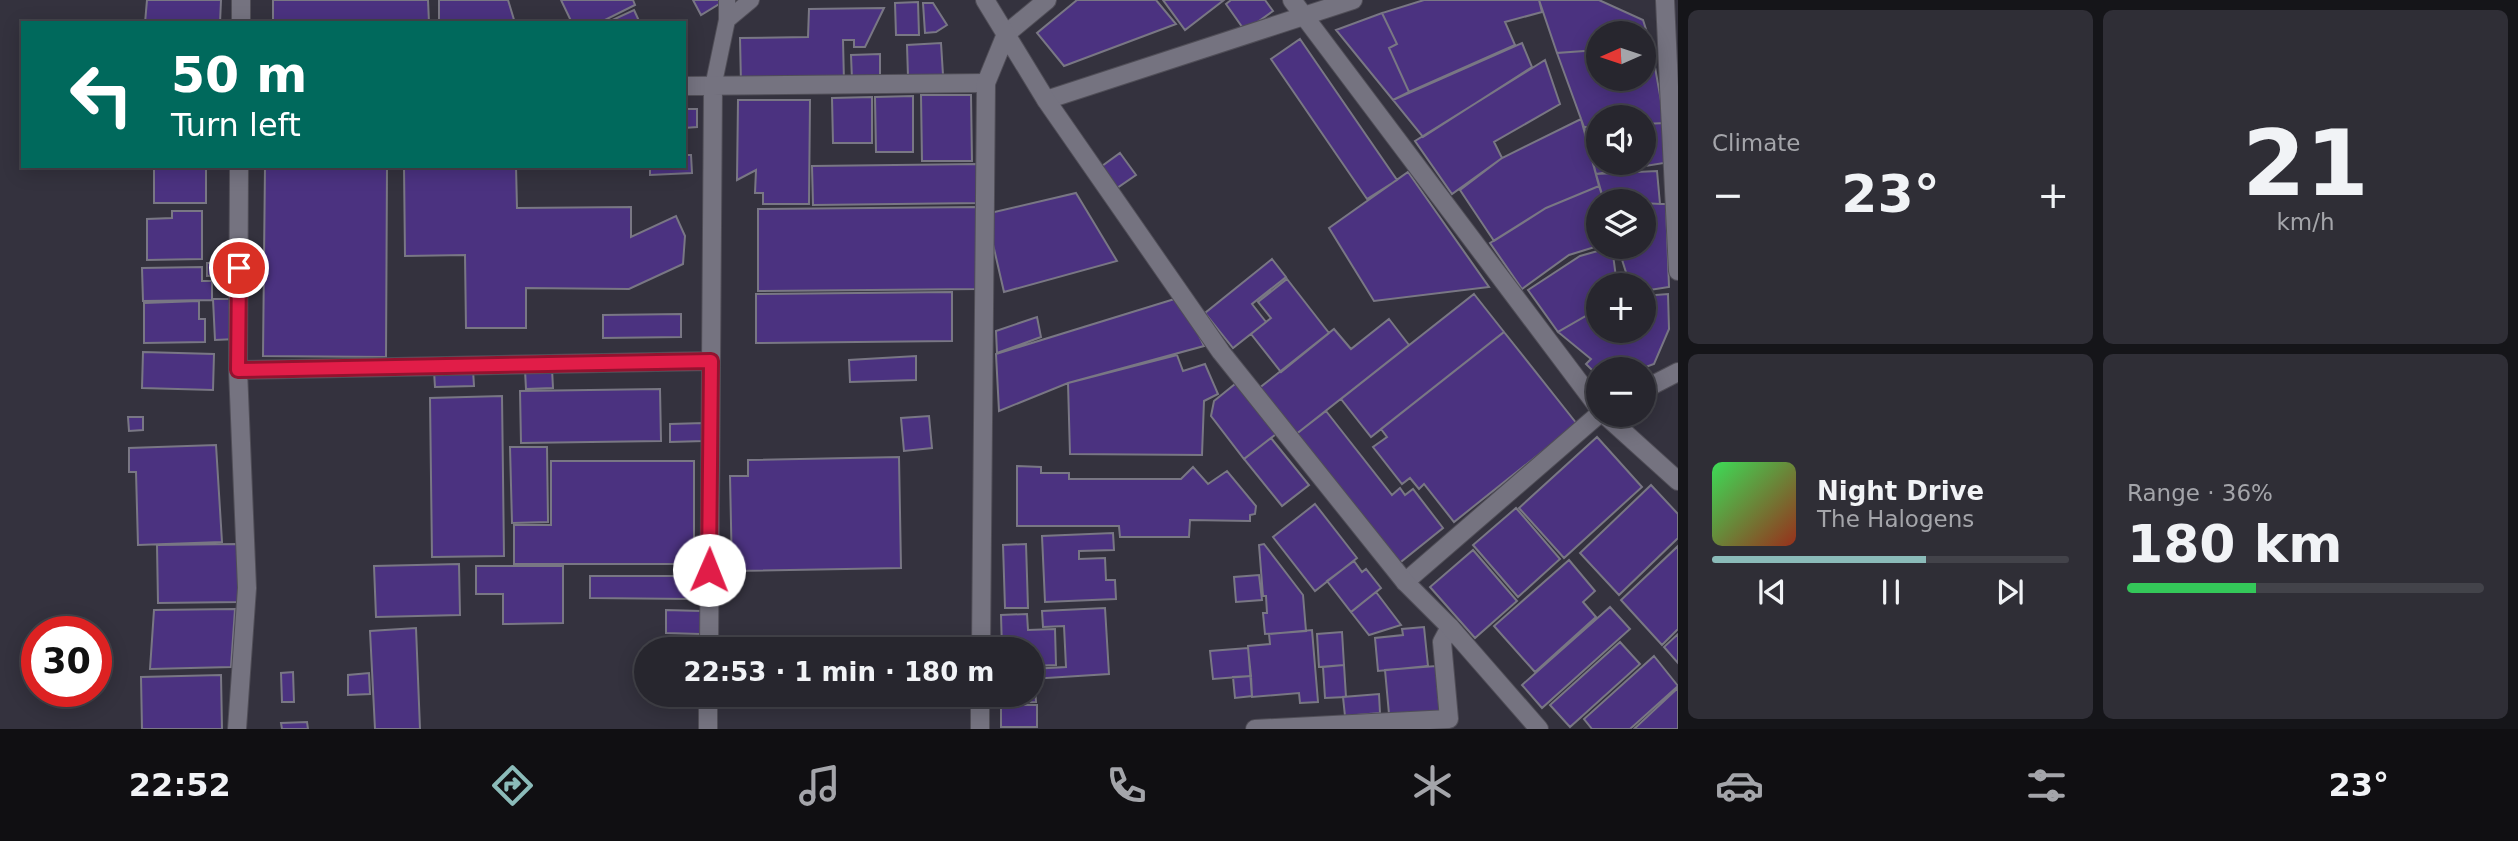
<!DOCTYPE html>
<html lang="en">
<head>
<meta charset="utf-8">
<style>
  :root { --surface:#27262e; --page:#2f2e36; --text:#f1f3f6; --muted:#a4a5aa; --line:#43434a; --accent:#8bbbb9 }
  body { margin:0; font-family:"DejaVu Sans",sans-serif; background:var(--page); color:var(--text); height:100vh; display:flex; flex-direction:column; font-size:26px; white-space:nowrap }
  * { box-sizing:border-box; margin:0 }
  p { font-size:23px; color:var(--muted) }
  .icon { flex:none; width:38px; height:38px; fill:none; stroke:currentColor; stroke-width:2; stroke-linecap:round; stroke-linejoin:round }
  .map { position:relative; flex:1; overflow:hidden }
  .sheet { display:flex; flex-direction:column; gap:10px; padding:10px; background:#151519; width:840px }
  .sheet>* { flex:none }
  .hud { position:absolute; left:21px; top:21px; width:665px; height:147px; border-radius:0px; box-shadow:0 4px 18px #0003,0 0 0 2px var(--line); background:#00695c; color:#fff; overflow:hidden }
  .needle { width:46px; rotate:267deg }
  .tools { position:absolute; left:1586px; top:21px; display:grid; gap:14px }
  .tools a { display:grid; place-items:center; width:70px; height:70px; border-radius:50%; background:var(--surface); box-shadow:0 4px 18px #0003,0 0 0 2px var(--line); font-size:35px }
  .speed { position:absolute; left:21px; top:616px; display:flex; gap:14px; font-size:35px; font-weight:700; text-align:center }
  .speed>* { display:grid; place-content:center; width:91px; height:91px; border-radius:50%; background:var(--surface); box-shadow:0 4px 18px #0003,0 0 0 2px var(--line); line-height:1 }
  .speed .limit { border:10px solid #d22; background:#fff; color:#111 }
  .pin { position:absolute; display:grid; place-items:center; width:60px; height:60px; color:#fff; margin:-30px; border:4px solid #fff; border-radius:50%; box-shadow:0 2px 7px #0007 }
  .me { position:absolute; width:77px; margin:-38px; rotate:1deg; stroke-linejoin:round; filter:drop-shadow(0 0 5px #0008) }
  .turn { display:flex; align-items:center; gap:24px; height:147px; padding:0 35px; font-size:32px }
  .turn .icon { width:91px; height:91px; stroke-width:2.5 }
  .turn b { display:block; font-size:49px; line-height:60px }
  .big { font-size:52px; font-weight:700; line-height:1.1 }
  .sheet .tile { flex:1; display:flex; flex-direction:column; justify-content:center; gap:10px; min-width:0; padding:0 24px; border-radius:10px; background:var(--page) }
  .sheet .dial { align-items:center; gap:0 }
  .dial b { font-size:91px; line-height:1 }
  .song { display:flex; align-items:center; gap:21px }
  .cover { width:84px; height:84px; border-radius:10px; background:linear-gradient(135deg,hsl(130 70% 55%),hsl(10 70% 35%)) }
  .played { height:7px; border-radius:4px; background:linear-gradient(90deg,var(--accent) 60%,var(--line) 60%) }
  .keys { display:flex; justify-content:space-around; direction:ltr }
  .heat { display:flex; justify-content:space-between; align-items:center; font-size:38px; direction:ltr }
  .charge { height:10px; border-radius:5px; background:linear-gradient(90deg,#34c759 36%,var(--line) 0) }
  .sheet .tiles { flex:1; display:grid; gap:10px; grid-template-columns:repeat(2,1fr) }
  .trip { position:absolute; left:634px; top:637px; width:410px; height:70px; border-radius:35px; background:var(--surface); box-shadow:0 4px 18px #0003,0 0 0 2px var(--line); font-weight:700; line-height:70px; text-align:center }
  .dock { display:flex; height:112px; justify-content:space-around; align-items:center; background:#100f12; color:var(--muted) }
  .dock .icon { width:49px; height:49px }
  .dock .on { color:var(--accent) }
  .dock b { font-size:32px; color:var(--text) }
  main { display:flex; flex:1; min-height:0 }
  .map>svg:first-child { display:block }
  .building { fill:#4b3280; stroke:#797784; stroke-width:2 }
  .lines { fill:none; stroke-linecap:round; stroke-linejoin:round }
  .lane-casing { stroke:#504e57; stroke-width:18 }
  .street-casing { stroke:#504e57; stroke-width:20 }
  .secondary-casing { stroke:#504e57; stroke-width:20 }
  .lane { stroke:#757380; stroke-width:16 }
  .street { stroke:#757380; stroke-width:18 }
  .secondary { stroke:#757380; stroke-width:18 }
  .route-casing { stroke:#92132f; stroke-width:18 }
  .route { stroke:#e11d48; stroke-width:12 }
</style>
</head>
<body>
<main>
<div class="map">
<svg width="1678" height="729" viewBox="0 0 1678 729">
  <rect width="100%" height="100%" fill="#34323e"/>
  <path class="building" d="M147,0H221L220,23H145Z
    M273,0H428L429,23H273Z
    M439,0H508L515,23H439Z
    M561,0H633L635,5L599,23H572Z
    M693,0H723L724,1L701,15Z
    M1077,0H1156L1176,24L1064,66L1037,33Z
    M1163,0H1224L1185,30Z
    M1231,0H1265L1273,11L1245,31L1226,4Z
    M1424,0H1539L1542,12L1505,22L1515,45L1409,92L1389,48L1397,44L1382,13Z
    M1539,0H1599L1643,20L1651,45L1643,46V33H1598V50L1557,53Z
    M918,2L919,35H896L895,3Z
    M923,3H933L947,25L936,32L925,33Z
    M884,8L865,47H854V40H843L844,82L741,84L740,38L808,37L809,9Z
    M634,10L640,23H606Z
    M1382,13L1397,44L1389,48L1409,92L1393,100L1336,30Z
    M1300,39L1397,180L1367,199L1271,59Z
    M941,43L943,75L908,77L907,45Z
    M1522,43L1532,67L1423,137L1393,100Z
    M1651,45L1665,123L1643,124V117H1598V127H1584L1557,53L1598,50V79H1643V46Z
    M880,54V79L852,80L851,55Z
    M1545,60L1560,104L1494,142L1502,158L1452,194L1415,141Z
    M921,95H971L972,161H922Z
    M913,96V152H876L875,97Z
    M872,97V143H833L832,98Z
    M738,100H810L809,204H763V193H755L756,170L737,180Z
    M684,109H697V127L684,128Z
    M1581,119L1599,186L1546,208L1494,241L1460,190L1502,158Z
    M1665,123L1664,163L1596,174L1584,127H1598V163H1643V124Z
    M1120,153L1136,175L1117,188L1102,166Z
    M684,155H691L692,173L650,175V166H684Z
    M978,164L979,203L813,205L812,166Z
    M154,166H206V203H154Z
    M265,166H387L386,357L263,356Z
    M404,166H516L517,208L631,207V237L676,216L685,236L683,264L629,289L526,288V328H466L465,255L405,256Z
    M1657,171L1660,204L1604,201L1596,174Z
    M1408,172L1489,287L1374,301L1329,228Z
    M1599,186L1604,201H1598V246L1569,255L1522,289L1490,243L1546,208Z
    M1076,193L1117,261L1004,292L986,214Z
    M1643,204H1666L1669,287L1643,291V285H1630L1618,247H1643Z
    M978,207V289L758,291V209Z
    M172,211H202V259L147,260V219L172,218Z
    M1612,247L1617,285H1598V309L1558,332L1528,290L1580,256Z
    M1272,259L1286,277L1252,304L1266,322L1233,348L1205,313Z
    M207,263H224V275L207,276Z
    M202,267V281H212V300L143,301L142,268Z
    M1287,279L1329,333L1281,372L1251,334L1271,318L1258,302Z
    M952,292V341L756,343V294Z
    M1474,294L1504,332L1371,437L1341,399Z
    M1668,294L1669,329L1654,364L1640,369H1598L1596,374L1586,364L1591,359L1558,332L1598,309V331H1643V296Z
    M1181,297L1204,346L1068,383L999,411L996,354Z
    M213,299H235L236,339L215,340Z
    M199,301V319H205V342L144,343V303Z
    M681,314V337L603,338V315Z
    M1037,317L1041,337L997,353L996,331Z
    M1389,319L1409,345L1295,435L1258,389L1334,329L1351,349Z
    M1504,332L1577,424L1454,522L1424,484L1419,489L1410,478L1402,484L1373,447L1387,437L1381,429Z
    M143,352L214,354L213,390L142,388Z
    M1177,355L1183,371L1205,364L1218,394L1204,401L1202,455L1070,454L1068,383Z
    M916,356V380L850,382L849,360Z
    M552,369L553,388L526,389L525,370Z
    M473,370L474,386L435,387L434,371Z
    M1240,380L1280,431L1244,459L1211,416L1214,401Z
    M660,389L661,441L521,443L520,391Z
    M502,396L504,556L432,557L430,398Z
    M1326,411L1392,495L1400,488L1405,495L1413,489L1443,528L1397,565L1295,435Z
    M929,416L932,448L904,451L901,418Z
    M128,417H143V430L129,431Z
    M704,423V441L670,442V424Z
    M1597,437L1642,487L1564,558L1519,508Z
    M1271,438L1309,485L1282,506L1244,459Z
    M216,445L222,542L138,545L136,472H129V448Z
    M510,447H547L548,522L512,523Z
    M899,457L901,568L732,571L730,476H748V460Z
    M551,461H694V564H514V525H551Z
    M1017,466L1041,467V473H1069V479H1181L1193,467L1208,484L1227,471L1256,506L1255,514L1250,515V521L1190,520L1189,537H1120L1119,526H1017Z
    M1651,485L1678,514V538L1619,595L1580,553Z
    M1315,504L1357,558L1315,591L1273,537Z
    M1516,508L1560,559L1518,597L1473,545Z
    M1113,533L1114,550L1079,551V559L1105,558L1106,580H1115L1116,599L1045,602L1042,536Z
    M238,544L240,602L158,603L157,545Z
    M1026,544L1028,608H1005L1003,545Z
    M1264,544L1303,595L1306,631L1265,634L1263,613H1267L1266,596H1263L1259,545Z
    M1678,546V629L1662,645L1621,600Z
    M1473,550L1517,601L1475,638L1430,587Z
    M1569,560L1595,591L1583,602L1596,617L1535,672L1494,626Z
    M1354,561L1362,572L1366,569L1381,588L1351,612L1327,581Z
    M459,564L460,615L376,617L374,566Z
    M476,566H563V623L503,624V594H476Z
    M1259,575L1262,600L1236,602L1234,577Z
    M590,576H691V599L590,598Z
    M1376,592L1401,625L1369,635L1351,612Z
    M1610,607L1630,629L1542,708L1522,685Z
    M1105,608L1109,674L1031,679V669L1066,667L1064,626L1043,627L1042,611Z
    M235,609L231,667L150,669L154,610Z
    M666,610L701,611L700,634L666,633Z
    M1027,614L1028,630L1055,629L1056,665L1031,666V649H1002L1001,615Z
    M1424,627L1428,666L1378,671L1375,638L1403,635L1402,629Z
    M416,628L420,729H375L370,631Z
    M1312,630L1318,702L1300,703L1299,693L1252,697L1248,646L1270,644L1269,634Z
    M1342,632L1344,665L1319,667L1317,634Z
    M1678,634V663L1664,647Z
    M1620,642L1640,664L1570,727L1550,705Z
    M1248,648L1251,676L1213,679L1210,651Z
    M1654,656L1678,686L1630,729H1592L1584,719Z
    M1344,665L1346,697L1325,698L1323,667Z
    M1436,666L1440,716L1417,718V712L1389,714L1385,670Z
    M293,672L294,702H282L281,673Z
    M369,673L370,694L348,695V675Z
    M221,675L222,729H142L141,677Z
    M1251,676L1252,696L1235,698L1233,677Z
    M1031,687H1035L1036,702L1003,703V695H1031Z
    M1678,688V729H1634Z
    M1379,694L1380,713L1345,716L1343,697Z
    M1001,705H1037V727H1001Z
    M307,722L308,729H282L281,723Z"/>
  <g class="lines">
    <defs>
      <path id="lane" d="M727,20L751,0
        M713,87L727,20V0"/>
      <path id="street" d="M1292,0L1598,407
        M1665,0L1670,108
        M241,23V0
        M1006,34L1047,0
        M684,86L986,83
        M1046,100L1353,0
        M1678,107L1670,108L1678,271
        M238,370L711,361
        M1643,390L1678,372
        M1605,415L1678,481
        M1405,582L1598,415
        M709,649L713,87
        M237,729L247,588L238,370L239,166
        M708,729V695
        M1255,729L1449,719L1442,642L1450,627"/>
      <path id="secondary" d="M985,0L1046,100L1221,352L1405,582L1450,627L1539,729
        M981,649L986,83L1006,34
        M980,729V695"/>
    </defs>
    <use href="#lane" class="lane-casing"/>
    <use href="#street" class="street-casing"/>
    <use href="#secondary" class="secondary-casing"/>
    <use href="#lane" class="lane"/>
    <use href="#street" class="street"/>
    <use href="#secondary" class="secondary"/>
  </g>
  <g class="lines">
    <defs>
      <path id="route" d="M239,268L238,370L711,361L709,570"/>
    </defs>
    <use href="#route" class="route-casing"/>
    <use href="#route" class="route"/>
  </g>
</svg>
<div class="tools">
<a><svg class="needle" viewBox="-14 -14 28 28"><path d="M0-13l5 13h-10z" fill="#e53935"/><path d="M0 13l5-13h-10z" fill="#a4a5aa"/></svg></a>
<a><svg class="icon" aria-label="sound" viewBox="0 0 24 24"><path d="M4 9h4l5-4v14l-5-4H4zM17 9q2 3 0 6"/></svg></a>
<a><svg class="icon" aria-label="layers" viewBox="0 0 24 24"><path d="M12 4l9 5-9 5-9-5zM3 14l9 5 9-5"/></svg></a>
<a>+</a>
<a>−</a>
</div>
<div class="speed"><div class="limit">30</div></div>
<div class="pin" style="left:239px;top:268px;background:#d93025"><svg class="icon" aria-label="arrive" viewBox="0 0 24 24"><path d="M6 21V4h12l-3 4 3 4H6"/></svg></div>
<svg class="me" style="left:709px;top:570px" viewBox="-20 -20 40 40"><circle r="19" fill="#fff"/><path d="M0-13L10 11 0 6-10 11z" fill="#e11d48"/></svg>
<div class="trip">22:53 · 1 min · 180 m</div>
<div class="hud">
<div class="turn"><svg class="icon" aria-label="left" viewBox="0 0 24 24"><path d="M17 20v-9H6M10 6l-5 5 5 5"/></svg><div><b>50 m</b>Turn left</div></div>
</div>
</div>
<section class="sheet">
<div class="tiles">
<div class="tile"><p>Climate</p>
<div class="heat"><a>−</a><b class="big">23°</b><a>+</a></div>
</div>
<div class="tile dial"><b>21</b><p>km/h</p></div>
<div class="tile">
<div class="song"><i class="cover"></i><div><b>Night Drive</b><p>The Halogens</p></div></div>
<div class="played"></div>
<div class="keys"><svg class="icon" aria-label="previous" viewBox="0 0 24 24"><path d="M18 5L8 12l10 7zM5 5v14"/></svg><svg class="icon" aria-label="pause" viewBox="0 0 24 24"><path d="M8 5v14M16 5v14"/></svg><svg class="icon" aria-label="next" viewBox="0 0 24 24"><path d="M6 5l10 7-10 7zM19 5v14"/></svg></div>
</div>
<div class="tile"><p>Range · 36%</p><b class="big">180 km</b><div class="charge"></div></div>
</div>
</section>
</main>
<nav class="dock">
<b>22:52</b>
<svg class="icon on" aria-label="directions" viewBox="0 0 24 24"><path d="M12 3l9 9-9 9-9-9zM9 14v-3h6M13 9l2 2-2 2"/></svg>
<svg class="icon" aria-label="music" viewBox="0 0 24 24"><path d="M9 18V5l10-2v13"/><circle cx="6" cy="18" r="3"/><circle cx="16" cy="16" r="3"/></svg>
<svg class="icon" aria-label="phone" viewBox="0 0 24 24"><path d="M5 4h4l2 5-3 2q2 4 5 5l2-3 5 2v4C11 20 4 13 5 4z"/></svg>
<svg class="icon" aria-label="climate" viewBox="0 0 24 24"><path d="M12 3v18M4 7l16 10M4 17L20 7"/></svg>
<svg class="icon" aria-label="car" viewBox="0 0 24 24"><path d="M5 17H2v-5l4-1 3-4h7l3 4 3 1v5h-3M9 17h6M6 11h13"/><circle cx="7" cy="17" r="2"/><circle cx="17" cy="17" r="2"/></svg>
<svg class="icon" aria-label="filters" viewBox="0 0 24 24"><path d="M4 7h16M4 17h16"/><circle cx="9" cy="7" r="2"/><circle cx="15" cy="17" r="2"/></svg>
<b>23°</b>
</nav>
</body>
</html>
